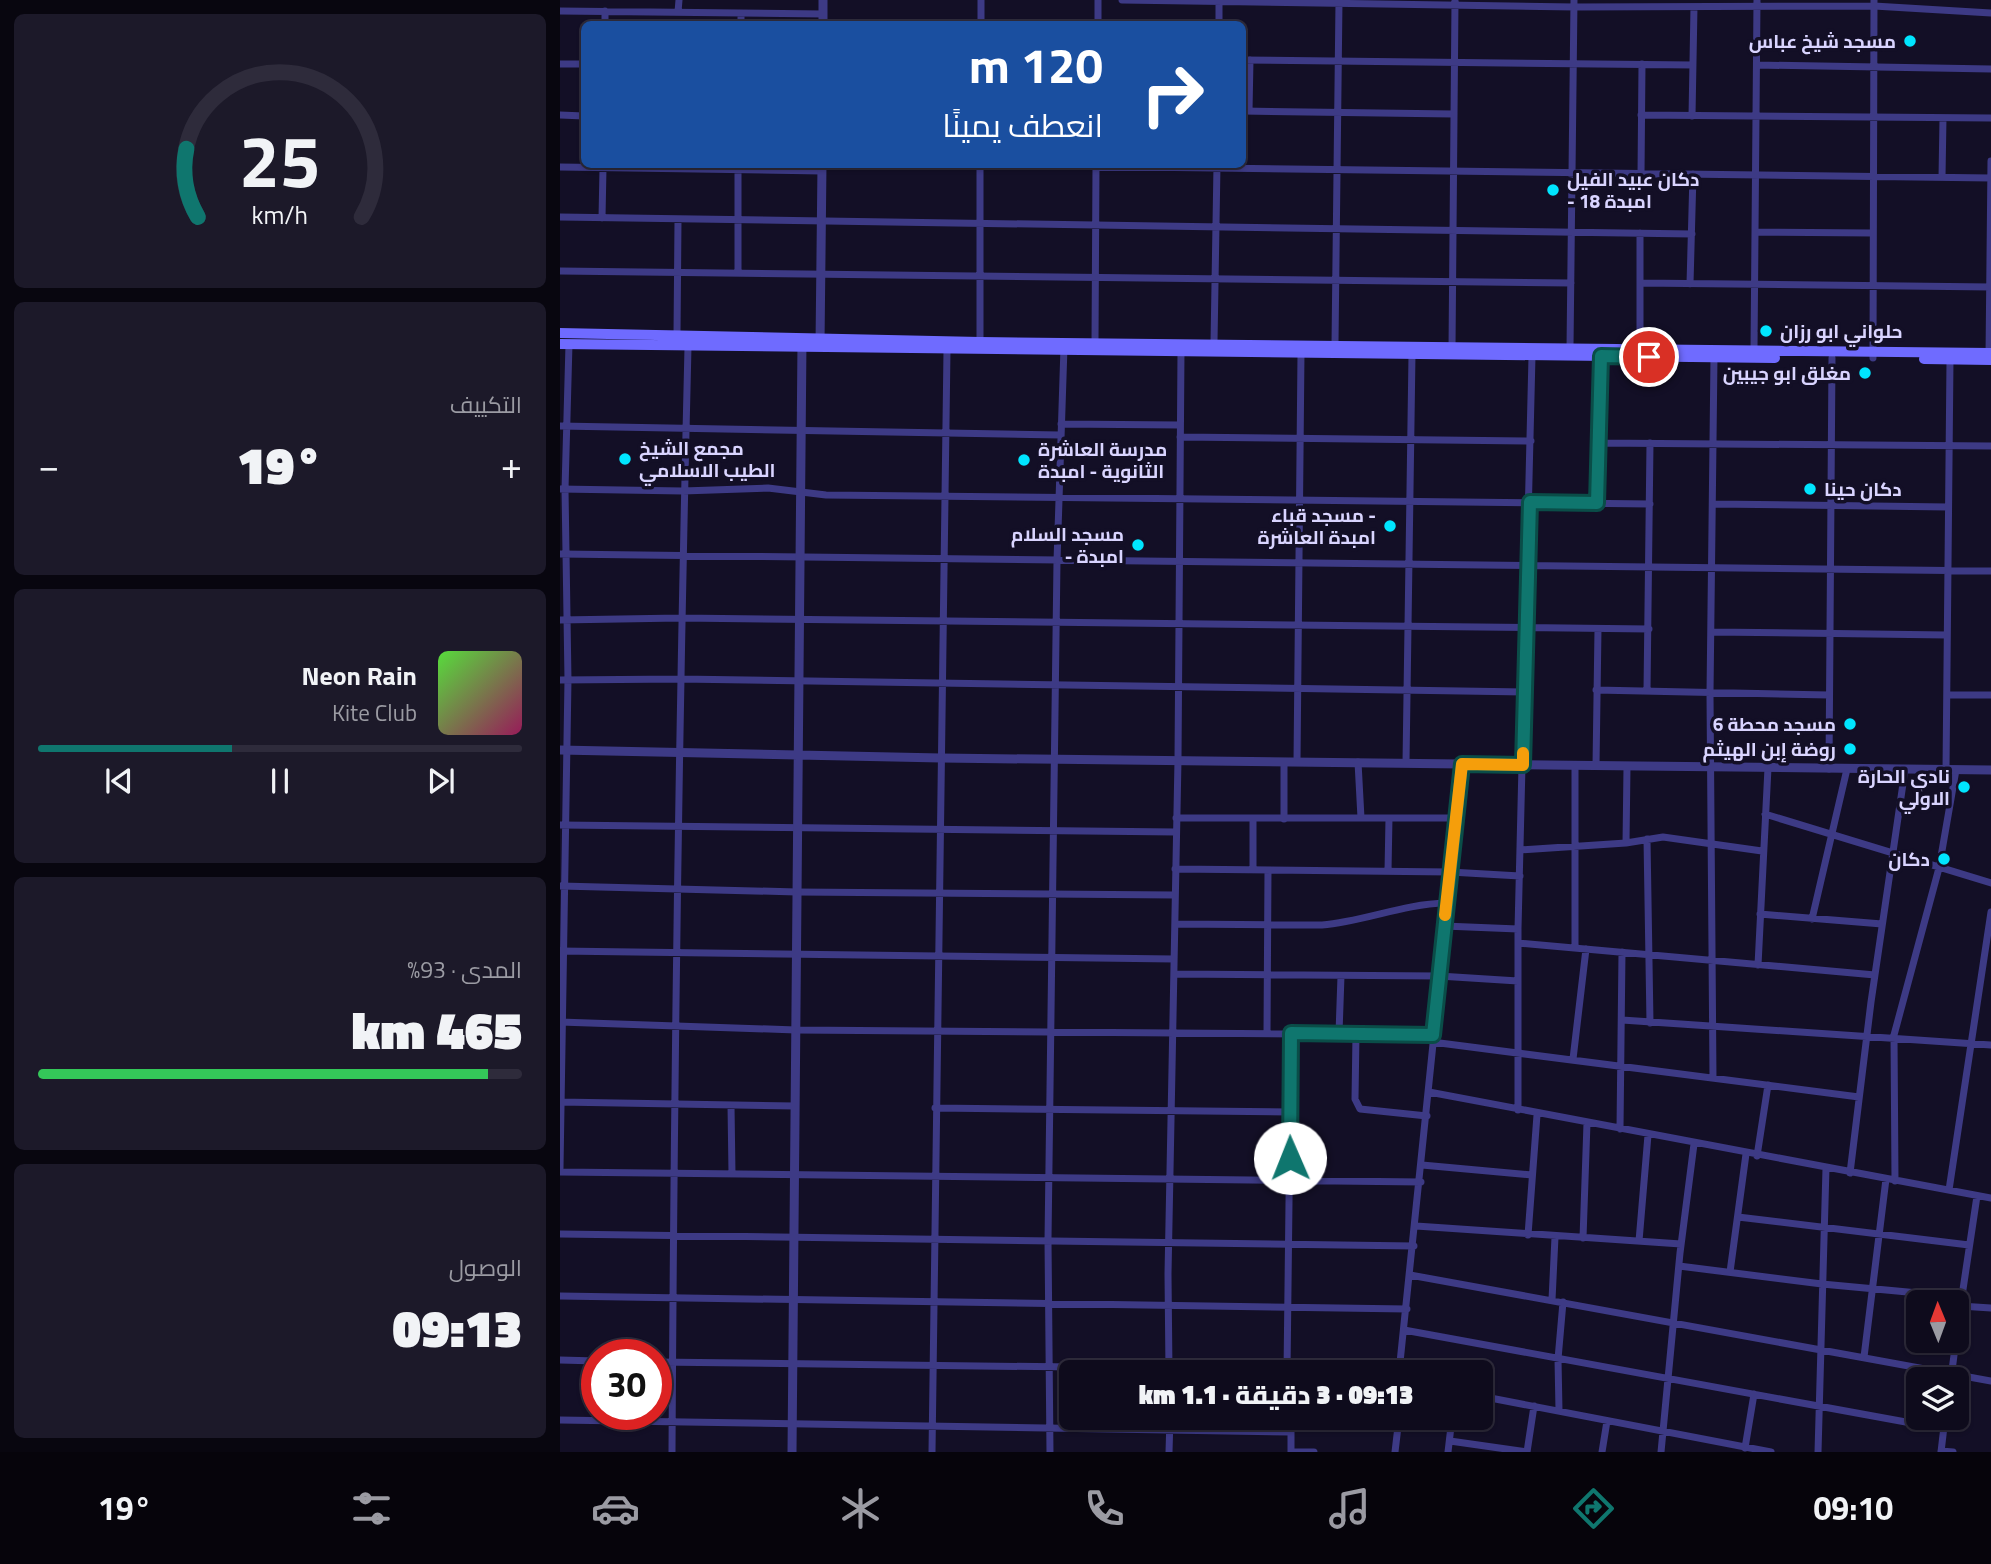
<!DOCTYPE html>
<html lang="ar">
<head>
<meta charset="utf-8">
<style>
  :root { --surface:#0e0b1c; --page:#1c1929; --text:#f1f3f6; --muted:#9b9ba3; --line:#2e2b3b; --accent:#0f766e }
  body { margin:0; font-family:"Titillium Web",Cairo,sans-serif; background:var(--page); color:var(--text); direction:rtl; height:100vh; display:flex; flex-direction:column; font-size:26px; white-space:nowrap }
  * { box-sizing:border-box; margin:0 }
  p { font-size:23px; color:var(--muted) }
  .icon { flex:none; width:38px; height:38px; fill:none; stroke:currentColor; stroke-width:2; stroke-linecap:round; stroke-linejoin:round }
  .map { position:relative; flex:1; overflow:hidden; direction:ltr }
  .sheet { display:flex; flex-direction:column; gap:14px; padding:14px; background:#08060f; width:560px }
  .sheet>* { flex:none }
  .hud { position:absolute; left:21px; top:21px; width:665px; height:147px; border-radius:10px; box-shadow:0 2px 5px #0004,0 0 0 2px var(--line); direction:rtl; background:#1a4fa0; color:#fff; overflow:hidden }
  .needle { width:46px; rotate:359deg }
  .tools { position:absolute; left:1346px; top:1290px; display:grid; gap:14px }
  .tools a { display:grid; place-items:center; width:63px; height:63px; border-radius:10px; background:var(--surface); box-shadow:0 2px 5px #0004,0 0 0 2px var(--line); font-size:35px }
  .speed { position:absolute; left:21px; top:1339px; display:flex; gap:14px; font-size:35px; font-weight:700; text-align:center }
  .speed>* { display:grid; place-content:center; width:91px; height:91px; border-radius:50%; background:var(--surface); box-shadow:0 2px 5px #0004,0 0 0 2px var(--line); line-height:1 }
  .speed .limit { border:10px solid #d22; background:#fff; color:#111 }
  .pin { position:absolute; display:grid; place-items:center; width:60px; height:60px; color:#fff; margin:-30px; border:4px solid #fff; border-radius:50%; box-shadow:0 2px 7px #0007 }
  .me { position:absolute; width:77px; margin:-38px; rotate:359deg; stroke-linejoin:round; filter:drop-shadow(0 0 5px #0008) }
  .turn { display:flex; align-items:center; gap:24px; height:147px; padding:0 28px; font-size:32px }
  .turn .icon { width:91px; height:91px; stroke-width:2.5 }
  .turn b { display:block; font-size:49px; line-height:60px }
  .big { font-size:52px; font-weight:800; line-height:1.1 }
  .sheet .widget { flex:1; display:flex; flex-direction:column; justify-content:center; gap:10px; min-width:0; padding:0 24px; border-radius:10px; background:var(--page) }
  .sheet .dial { align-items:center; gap:0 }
  .dial svg { height:182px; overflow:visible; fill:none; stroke:var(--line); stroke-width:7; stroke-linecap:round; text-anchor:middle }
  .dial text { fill:var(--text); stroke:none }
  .song { display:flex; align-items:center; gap:21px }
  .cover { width:84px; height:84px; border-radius:10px; background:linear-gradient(135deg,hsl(110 70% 55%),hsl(330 70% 35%)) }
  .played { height:7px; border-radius:4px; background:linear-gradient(90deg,var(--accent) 40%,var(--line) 40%) }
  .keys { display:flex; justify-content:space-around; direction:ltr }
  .heat { display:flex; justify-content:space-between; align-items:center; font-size:38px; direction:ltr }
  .charge { height:10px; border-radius:5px; background:linear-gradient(90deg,#34c759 93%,var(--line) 0) }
  .trip { position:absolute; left:499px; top:1360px; width:434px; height:70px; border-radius:10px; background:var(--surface); box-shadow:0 2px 5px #0004,0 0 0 2px var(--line); font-weight:800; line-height:70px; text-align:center; direction:rtl }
  .tabs { display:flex; height:112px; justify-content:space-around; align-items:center; background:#06040b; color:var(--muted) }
  .tabs .icon { width:49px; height:49px }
  .tabs .current { color:var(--accent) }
  .tabs b { font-size:32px; color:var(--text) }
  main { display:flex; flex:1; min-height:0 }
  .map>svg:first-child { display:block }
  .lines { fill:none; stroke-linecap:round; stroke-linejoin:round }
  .minor { stroke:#3d3a85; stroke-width:7 }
  .tertiary { stroke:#3d3a85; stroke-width:9 }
  .secondary { stroke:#6f6bff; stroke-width:10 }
  .route-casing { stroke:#0a4d48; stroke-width:18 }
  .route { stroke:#0f766e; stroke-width:12 }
  .slow { stroke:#f59e0b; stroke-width:12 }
  .poi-dot { fill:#00e5ff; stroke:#130f26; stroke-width:2.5 }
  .labels { text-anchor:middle; stroke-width:7; stroke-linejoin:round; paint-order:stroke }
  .poi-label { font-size:19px; font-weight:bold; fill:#d9d4ff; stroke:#130f26; text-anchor:end }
</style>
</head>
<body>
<main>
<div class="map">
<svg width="1431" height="1452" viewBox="0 0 1431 1452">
  <rect width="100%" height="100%" fill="#130f26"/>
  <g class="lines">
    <path class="minor" d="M562,0L1014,7L1314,6L1431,13
      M0,11L263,14
      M118,12L119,0
      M45,24V11
      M181,24V13
      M421,24V0
      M538,24V0
      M659,24V1
      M682,60L1133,65
      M0,64H24
      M1197,65L1431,69
      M682,111L893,114
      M689,111L690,60
      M0,115L24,116
      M1081,115L1431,118
      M1132,116L1134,7
      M336,164L1431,178
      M0,167L262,171
      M1081,175L1082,64
      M1382,177L1383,118
      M0,217L1132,234
      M42,218L43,168
      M1195,232L1313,233
      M1080,233V349
      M0,271L1011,283
      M178,273V170
      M1080,283L1431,287
      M1130,284L1133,174
      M117,335L118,221
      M420,342V164
      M535,342L536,165
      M654,343L657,165
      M775,344L779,1
      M1010,348L1014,0
      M892,349L895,1
      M1194,350L1197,0
      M1429,356L1431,161
      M1313,358L1314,0
      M501,424L620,425
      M0,426L500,435
      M620,437L971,441
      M1039,443L1431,446
      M0,489L123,491L208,488L266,495L1090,504
      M1037,503L1041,356
      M1154,504L1388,507
      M0,554L1431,571
      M0,620L120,618L1089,629
      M1152,632L1387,635
      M0,680L120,679L965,692
      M1036,690L1269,695
      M1087,691L1090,443
      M1387,695H1431
      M737,762L741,353
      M798,762L801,818
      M846,763L852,354
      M1036,766L1038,629
      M1269,769L1272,358
      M1386,770L1390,360
      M1205,814L1431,883
      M616,818H895
      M724,819V762
      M1,825L616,832
      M1087,839L1090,1023
      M1066,843L1067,767
      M960,850L1066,843L1103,837L1202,851
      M615,869L890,872L960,876
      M693,870V819
      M828,871L829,818
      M1,886L237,892L615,895
      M1200,914L1322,924
      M1252,919L1287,769
      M615,924L762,925C805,921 843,904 886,903
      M884,926L958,929
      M958,943L1315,975
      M1015,948V766
      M0,951L614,959
      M1198,965L1208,768
      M614,974L879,976L958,981
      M1062,1020L1431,1045
      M0,1022L236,1030L873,1035
      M707,1033L708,870
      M779,1033L781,976
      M796,1034L795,1099L800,1109L867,1116
      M872,1042L1299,1097
      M1013,1059L1026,949
      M1153,1078L1150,694L1154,357
      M869,1092L1431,1198
      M0,1102L235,1106
      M171,1105L172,1174
      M375,1108L729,1112
      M958,1110V929L972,356
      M1060,1129L1062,952
      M1197,1156L1208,1085
      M862,1165L972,1175
      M0,1168L8,680L5,489L9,344
      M0,1172L861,1182
      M1290,1173L1311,1002L1345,770
      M1335,1181L1334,1035L1379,868L1396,770
      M1389,1190L1431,912
      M1178,1217L1409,1245
      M856,1226L1121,1244
      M0,1234L854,1246
      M968,1235L977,1115
      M1023,1238L1027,1123
      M1079,1241L1088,1135
      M1119,1266L1262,1284L1401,1297
      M1170,1272L1186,1154
      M850,1275L1431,1381
      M0,1296L847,1309
      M992,1300L995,1237
      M1400,1306L1431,1308
      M844,1330L1384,1429
      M1396,1336L1417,1196
      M1304,1357L1326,1179
      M0,1360L37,1361
      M96,1362L839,1371
      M609,1372L608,1274L618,760L621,351
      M727,1372L731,1033
      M839,1372L902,764
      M1391,1378L1396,1340
      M920,1396L1211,1452
      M999,1411L998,1359L1003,1302
      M0,1420L731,1432
      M890,1441L967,1452
      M1185,1448L1194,1394
      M1381,1451L1393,1452
      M112,1452C114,1084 119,715 128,347
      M372,1452L387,350
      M490,1452L488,1240L497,561L504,347
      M609,1452L610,1418
      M731,1452V1418
      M731,1452H754
      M835,1452L839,1418
      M888,1452L892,1418
      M967,1452L974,1406
      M1042,1452L1047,1421
      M1101,1452L1120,1253L1134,1144
      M1258,1452L1266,1168
      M1381,1452L1385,1418"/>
    <path class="tertiary" d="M263,24V0
      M260,345L262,164
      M0,750L381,758L1431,770
      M232,1452L242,341"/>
    <path class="secondary" d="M0,333L420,342L1431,353
      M0,344L1215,358
      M1364,359L1431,360"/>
  </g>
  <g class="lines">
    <defs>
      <path id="route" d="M730,1158L731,1033L873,1035L902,764L963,765L970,502L1037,503L1041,356L1089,357"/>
    </defs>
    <use href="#route" class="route-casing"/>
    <use href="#route" class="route"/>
    <path class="slow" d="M885,915L902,764L963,765V753"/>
  </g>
  <g class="poi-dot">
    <circle cx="1350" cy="41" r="7"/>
    <circle cx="993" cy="190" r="7"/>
    <circle cx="1206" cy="331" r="7"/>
    <circle cx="1305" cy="373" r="7"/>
    <circle cx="65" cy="459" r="7"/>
    <circle cx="464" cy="460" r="7"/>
    <circle cx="1250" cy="489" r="7"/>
    <circle cx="830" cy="526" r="7"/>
    <circle cx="578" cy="545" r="7"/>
    <circle cx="1290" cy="724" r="7"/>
    <circle cx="1290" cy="749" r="7"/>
    <circle cx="1404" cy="787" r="7"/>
    <circle cx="1384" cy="859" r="7"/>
  </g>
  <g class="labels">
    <g class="poi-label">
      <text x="1336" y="48">مسجد شيخ عباس</text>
      <text x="1007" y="186" text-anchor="start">دكان عبيد الفيل<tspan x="1007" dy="22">- امبدة 18</tspan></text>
      <text x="1220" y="338" text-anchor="start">حلواني ابو رزان</text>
      <text x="1291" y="380">مغلق ابو جيبين</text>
      <text x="79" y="455" text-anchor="start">مجمع الشيخ<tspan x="79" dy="22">الطيب الاسلامي</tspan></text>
      <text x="478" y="456" text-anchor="start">مدرسة العاشرة<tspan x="478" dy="22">الثانوية - امبدة</tspan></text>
      <text x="1264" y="496" text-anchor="start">دكان حينا</text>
      <text x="816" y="522">مسجد قباء -<tspan x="816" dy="22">امبدة العاشرة</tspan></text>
      <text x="564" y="541">مسجد السلام<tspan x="564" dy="22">- امبدة</tspan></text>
      <text x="1276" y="731">مسجد محطة 6</text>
      <text x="1276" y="756">روضة إبن الهيثم</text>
      <text x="1390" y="783">نادي الحارة<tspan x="1390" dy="22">الاولي</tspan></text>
      <text x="1370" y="866">دكان</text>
    </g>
  </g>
</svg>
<div class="tools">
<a><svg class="needle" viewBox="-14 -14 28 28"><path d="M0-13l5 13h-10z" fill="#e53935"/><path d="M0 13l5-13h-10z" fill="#9b9ba3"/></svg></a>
<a><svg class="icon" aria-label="layers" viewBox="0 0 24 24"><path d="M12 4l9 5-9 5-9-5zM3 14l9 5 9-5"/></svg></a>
</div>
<div class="speed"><div class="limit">30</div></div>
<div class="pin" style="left:1089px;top:357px;background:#d93025"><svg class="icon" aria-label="arrive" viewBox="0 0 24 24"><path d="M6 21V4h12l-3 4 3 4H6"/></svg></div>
<svg class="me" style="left:730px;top:1158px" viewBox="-20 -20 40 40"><circle r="19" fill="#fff"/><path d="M0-13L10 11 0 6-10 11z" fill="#0f766e"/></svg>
<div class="trip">09:13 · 3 دقيقة · 1.1 km</div>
<div class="hud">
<div class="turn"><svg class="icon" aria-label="right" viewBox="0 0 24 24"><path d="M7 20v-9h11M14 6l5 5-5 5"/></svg><div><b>120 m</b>انعطف يمينًا</div></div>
</div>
</div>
<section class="sheet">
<div class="widget dial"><svg viewBox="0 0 100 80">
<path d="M14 69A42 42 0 1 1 86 69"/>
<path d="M14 69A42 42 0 0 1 9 39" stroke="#0f766e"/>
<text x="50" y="56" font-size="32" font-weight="700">25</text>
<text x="50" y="72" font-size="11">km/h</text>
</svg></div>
<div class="widget"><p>التكييف</p>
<div class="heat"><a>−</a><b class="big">19°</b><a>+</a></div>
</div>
<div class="widget">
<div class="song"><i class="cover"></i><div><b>Neon Rain</b><p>Kite Club</p></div></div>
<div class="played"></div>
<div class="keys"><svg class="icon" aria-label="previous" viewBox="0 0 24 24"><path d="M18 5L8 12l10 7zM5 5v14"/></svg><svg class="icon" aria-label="pause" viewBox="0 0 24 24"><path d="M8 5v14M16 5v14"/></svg><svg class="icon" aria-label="next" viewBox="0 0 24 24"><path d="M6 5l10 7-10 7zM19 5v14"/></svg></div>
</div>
<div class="widget"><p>المدى · 93%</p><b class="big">465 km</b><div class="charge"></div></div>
<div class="widget"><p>الوصول</p><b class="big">09:13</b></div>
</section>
</main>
<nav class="tabs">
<b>09:10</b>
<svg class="icon current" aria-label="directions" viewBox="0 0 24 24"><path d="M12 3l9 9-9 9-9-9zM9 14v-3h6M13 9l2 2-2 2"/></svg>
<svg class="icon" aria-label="music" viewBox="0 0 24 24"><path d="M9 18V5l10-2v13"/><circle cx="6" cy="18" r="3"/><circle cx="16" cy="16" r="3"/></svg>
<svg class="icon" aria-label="phone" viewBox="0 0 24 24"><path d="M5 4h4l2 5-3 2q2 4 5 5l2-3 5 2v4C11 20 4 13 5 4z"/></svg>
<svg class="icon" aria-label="climate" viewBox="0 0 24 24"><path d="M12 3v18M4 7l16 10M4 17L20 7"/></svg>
<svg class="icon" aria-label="car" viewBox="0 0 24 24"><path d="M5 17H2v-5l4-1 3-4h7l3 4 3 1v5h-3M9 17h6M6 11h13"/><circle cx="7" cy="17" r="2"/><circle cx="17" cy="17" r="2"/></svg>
<svg class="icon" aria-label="filters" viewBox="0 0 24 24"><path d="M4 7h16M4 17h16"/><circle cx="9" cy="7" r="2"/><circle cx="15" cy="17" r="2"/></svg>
<b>19°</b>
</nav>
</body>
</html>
